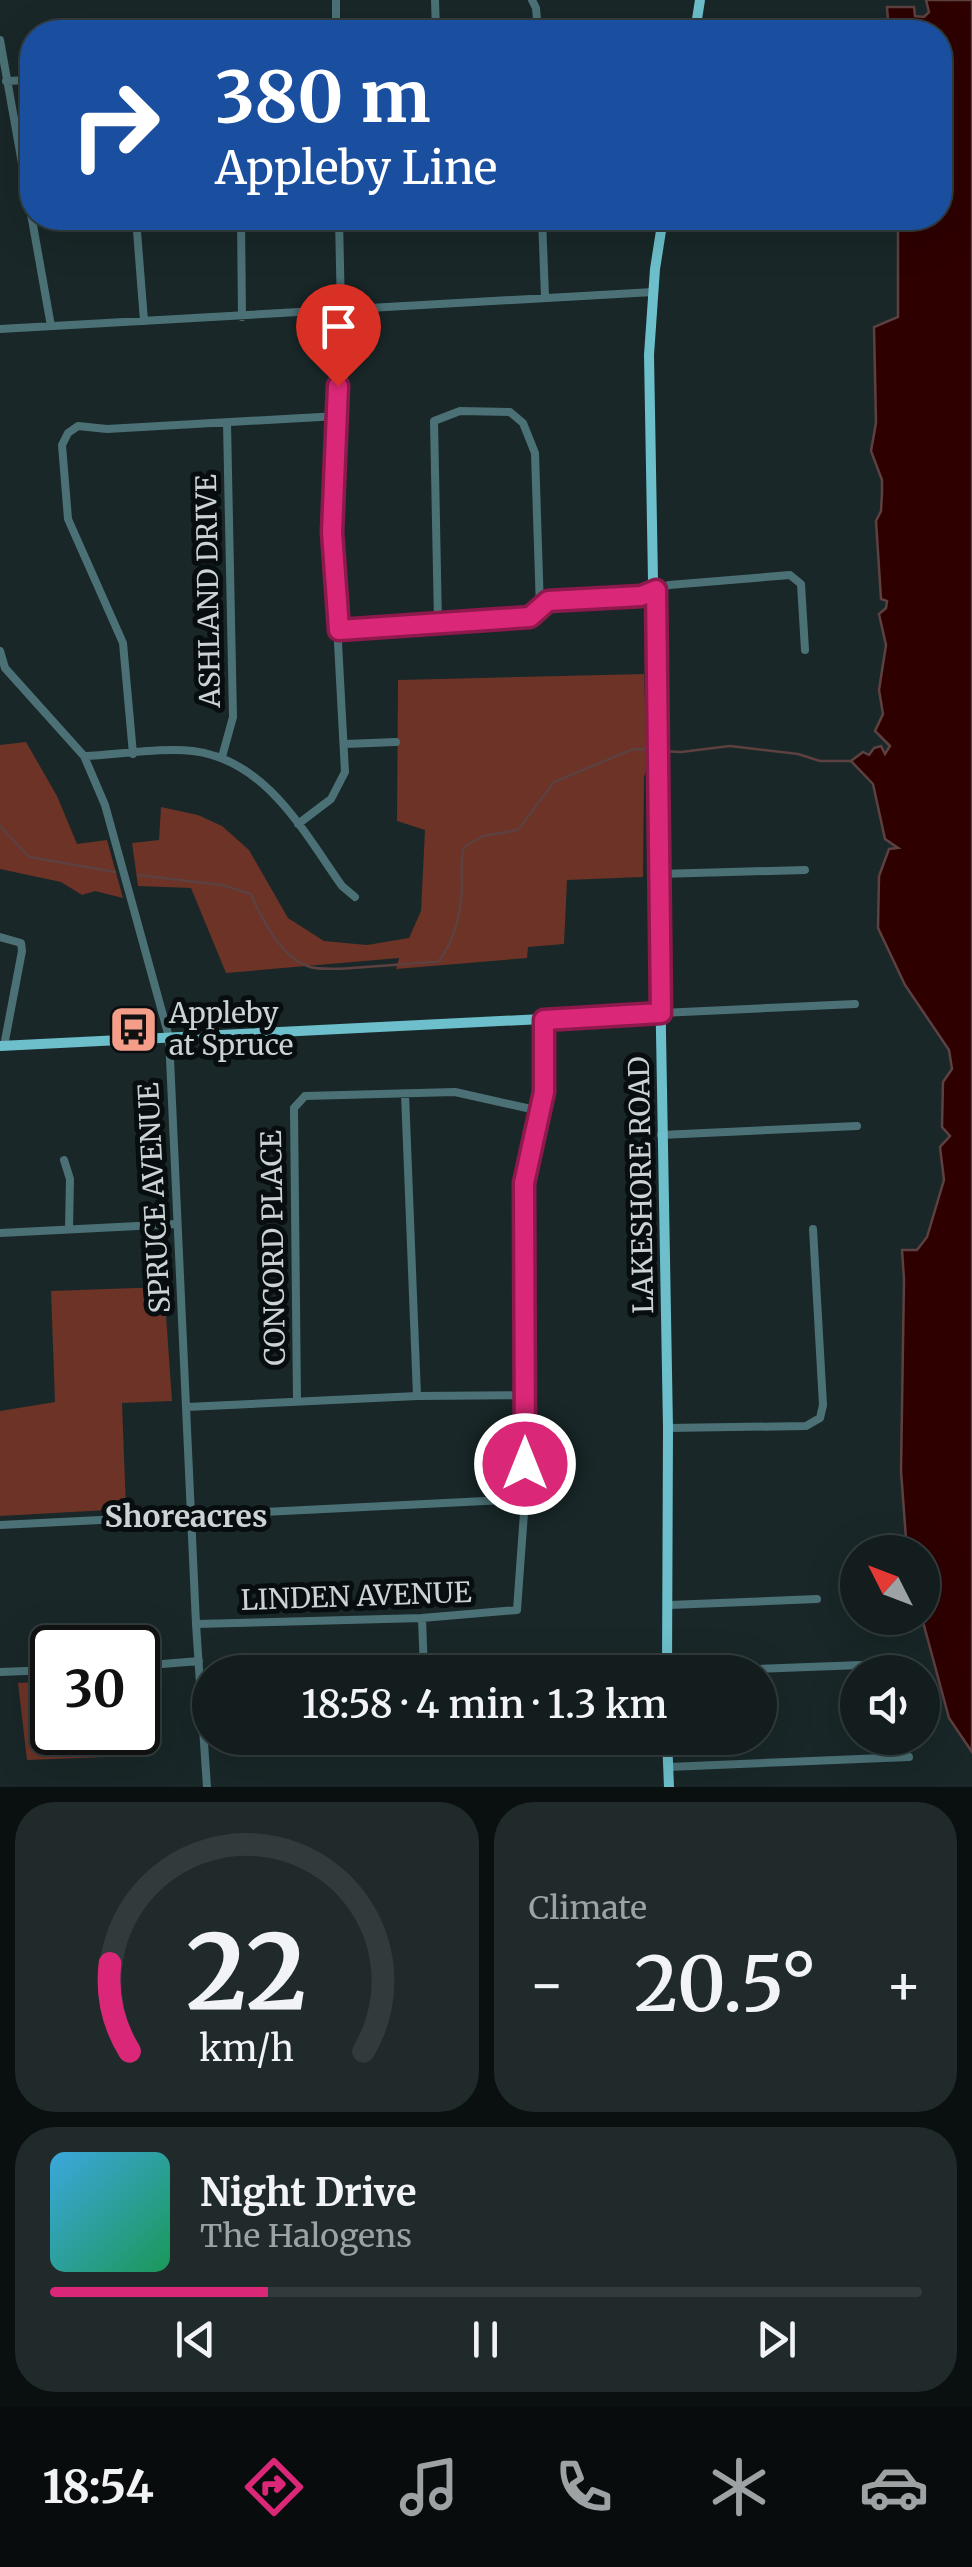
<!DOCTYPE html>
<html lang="en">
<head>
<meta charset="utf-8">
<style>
  :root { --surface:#131d1e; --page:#202a2b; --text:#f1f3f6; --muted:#9da2a4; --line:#323b3c; --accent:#db2777 }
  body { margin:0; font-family:Merriweather,serif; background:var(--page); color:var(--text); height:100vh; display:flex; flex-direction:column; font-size:38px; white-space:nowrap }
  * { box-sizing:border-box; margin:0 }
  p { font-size:32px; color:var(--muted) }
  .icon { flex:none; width:55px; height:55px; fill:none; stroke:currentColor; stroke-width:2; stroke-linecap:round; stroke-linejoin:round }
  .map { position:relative; height:1787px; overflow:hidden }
  .sheet { display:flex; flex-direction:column; gap:15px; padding:15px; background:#0a1010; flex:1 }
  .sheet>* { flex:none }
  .banner { position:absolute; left:20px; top:20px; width:932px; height:210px; border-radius:40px; box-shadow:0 10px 40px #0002,0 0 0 2px var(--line); background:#1a4fa0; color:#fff; overflow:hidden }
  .needle { width:65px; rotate:312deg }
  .fabs { position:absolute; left:840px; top:1535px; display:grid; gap:20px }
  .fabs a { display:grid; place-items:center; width:100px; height:100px; border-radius:50%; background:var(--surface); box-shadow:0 10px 40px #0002,0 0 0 2px var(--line); font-size:50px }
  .speed { position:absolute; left:30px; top:1625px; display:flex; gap:20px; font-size:50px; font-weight:700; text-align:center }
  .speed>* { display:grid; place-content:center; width:130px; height:130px; border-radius:50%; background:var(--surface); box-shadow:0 10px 40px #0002,0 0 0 2px var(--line); line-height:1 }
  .speed .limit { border:5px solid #111; border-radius:15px; background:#fff; color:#111 }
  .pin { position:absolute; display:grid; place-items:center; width:85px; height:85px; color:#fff; margin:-102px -42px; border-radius:50% 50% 50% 0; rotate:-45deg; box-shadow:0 0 10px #0007 }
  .pin .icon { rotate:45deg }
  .me { position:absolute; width:110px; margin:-55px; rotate:0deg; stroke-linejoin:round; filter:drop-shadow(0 0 8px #0008) }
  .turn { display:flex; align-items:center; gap:35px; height:210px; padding:0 30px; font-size:45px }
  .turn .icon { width:130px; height:130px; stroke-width:2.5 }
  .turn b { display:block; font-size:70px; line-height:85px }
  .big { font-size:75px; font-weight:600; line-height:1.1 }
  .sheet .card { flex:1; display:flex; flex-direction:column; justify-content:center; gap:15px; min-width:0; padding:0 35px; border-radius:40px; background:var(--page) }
  .sheet .dial { align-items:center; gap:0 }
  .dial svg { height:260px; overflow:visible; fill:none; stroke:var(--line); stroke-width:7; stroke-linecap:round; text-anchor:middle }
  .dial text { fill:var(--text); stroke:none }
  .song { display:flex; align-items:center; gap:30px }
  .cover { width:120px; height:120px; border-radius:15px; background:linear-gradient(135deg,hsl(200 70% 55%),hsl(150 70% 35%)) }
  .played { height:10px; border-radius:5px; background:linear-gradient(90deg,var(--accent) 25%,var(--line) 25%) }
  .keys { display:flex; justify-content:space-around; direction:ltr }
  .heat { display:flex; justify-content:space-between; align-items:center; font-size:55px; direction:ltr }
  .sheet .tiles { flex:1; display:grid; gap:15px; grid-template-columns:1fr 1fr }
  .card:last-child { grid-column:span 2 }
  .trip { position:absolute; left:192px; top:1655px; width:585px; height:100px; border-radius:50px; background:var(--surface); box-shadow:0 10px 40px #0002,0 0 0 2px var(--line); font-weight:600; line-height:100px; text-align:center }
  .menu { display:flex; height:160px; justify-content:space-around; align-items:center; background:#080c0c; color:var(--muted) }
  .menu .icon { width:70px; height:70px }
  .menu .current { color:var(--accent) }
  .menu b { font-size:45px; color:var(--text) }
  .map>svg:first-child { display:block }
  .green { fill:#6c3326 }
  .water { fill:#2e0100; stroke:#5d4040; stroke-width:2.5 }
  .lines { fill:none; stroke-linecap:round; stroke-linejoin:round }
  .stream { stroke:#5d4040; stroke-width:2.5 }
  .minor { stroke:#4b7176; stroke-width:8 }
  .major { stroke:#6cbfcb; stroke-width:10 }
  .route-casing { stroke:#8e194d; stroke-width:25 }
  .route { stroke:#db2777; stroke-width:18 }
  .labels { text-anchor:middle; stroke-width:10; stroke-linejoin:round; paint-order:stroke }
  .street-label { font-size:28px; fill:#cbd3d5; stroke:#080e0f }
  .poi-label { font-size:28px; fill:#cbd3d5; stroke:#080e0f; text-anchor:start }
  .neighbourhood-label { font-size:30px; font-weight:bold; fill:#cbd3d5; stroke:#080e0f }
</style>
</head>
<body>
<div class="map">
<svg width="972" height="1787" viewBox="0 0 972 1787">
  <rect width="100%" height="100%" fill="#192728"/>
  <path class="green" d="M644,674L647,768L644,777L643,877L567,880L564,944L528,947L527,958L396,969L399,958L226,973L191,888L138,886L132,843L159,840L161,807L198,815L222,826L249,850L288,918L324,941L367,945L409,938L421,911L425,830L397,821L398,680Z
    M26,742L57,796L77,844L107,840L123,898L95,891L82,895L61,882L0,869V745Z
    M164,1287L172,1401L122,1403L126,1509L0,1516V1411L55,1402L51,1291Z
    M52,1681V1732L132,1733V1756L27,1760L18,1683Z"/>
  <path class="water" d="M926,0H972V1752L949,1718L922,1618V1552H907L901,1471L904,1279L902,1250H917L927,1237L944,1180L940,1147L950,1136L942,1127L943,1082L952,1069L949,1050L905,985L878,928L879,876L889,849L898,848L885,839L873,784L851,761L863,752L869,755L874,748L881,746L885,754L890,746L875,731L883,714L879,690L886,645L879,614L886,608L887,601L881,599L876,521L881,511L882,493V480L871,451L876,423L874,327L898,317V218H940V32H929V25L915,24V32H889L887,7H914L915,16L924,17L929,12Z"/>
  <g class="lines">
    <path class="stream" d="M660,751L681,752L730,746L798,754L820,761H851
      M0,826L29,857L115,872
      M138,875L222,885L251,894C262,920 281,958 310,967C330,973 412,962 438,962C454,942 461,913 462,886C462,872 460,861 464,847L483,836L518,830L554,782L633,749L652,750"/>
    <path class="minor" d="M435,0L436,32
      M532,0L536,8L538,32
      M336,32V0
      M0,40L51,326
      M6,81L32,80
      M136,218L144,321
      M241,218L242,317
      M542,218L545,297
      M0,329L653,292
      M438,623L434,421L460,411L510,412L523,423L535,453L540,609
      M339,630L530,617L548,601L641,596L669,585L790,575L801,584L805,650
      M0,651L5,668L84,756L105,805L169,1037L196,1624L207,1787
      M345,744L396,742
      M133,754L123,643L68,519L62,445L68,433L78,426L107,429L338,416
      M84,756C116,755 163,747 193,751C266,760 303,831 342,886L355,897
      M222,757L233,717L227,423
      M298,824L331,799L345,772L332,532L341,312L339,218
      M659,874L805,870
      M0,937L21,943L22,951L4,1046
      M661,1013L855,1004
      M405,1094L417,1396
      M661,1135L857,1126
      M64,1160L70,1179L69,1229
      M0,1233L177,1224
      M297,1401L294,1108L305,1096L455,1092L540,1111
      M187,1407L417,1396L525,1395
      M668,1428L806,1426L820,1418L823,1405L813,1229
      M0,1525L525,1499
      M669,1605L817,1599
      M422,1618L424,1672
      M196,1624L422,1618L517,1610L525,1499L524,1183L544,1093V1020
      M138,1666L199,1661
      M0,1672L52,1670
      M678,1672L888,1664
      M205,1739L250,1738
      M668,1767L909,1757"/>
    <path class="major" d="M695,32L700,0
      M663,218L655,269L649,355L668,1428L667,1672
      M0,1046L661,1013
      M667,1738L669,1787"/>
  </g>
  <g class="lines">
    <defs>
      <path id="route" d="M338,386L332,532L339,630L530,617L548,601L641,596L656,590L661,1013L544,1020V1092L524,1183L525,1464"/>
    </defs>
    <use href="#route" class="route-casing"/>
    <use href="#route" class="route"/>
  </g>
  <defs>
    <symbol id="bus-square" viewBox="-11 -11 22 22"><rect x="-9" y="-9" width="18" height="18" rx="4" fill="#f49e89" stroke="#080e0f"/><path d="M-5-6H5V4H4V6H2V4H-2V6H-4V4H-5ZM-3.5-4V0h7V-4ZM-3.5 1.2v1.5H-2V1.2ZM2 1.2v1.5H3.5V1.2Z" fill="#111"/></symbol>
  </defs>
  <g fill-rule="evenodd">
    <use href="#bus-square" x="106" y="1002" width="55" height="55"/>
  </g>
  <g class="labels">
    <g class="street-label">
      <text transform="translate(208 591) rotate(-91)" y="10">ASHLAND DRIVE</text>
      <text transform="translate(641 1185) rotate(-91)" y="10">LAKESHORE ROAD</text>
      <text transform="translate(154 1198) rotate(-93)" y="10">SPRUCE AVENUE</text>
      <text transform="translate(273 1248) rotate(-91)" y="10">CONCORD PLACE</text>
      <text transform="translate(356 1596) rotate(-2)" y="10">LINDEN AVENUE</text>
    </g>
    <g class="poi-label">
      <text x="169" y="1023">Appleby<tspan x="169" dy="32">at Spruce</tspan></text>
    </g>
    <g class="neighbourhood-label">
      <text x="186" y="1527">Shoreacres</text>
    </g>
  </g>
</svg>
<div class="fabs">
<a><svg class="needle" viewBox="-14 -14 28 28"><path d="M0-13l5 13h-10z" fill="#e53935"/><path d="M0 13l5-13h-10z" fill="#9da2a4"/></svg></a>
<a><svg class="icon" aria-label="sound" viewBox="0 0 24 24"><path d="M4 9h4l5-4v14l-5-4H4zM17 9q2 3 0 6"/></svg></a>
</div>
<div class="speed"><div class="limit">30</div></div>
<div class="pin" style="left:338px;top:386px;background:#d93025"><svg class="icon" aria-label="arrive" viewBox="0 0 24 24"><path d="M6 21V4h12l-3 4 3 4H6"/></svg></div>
<svg class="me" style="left:525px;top:1464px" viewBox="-20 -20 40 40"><circle r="17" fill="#db2777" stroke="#fff" stroke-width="3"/><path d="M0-11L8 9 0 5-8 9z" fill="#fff"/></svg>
<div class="trip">18:58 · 4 min · 1.3 km</div>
<div class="banner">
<div class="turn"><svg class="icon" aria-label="right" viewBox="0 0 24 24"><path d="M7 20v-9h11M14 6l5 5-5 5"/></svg><div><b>380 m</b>Appleby Line</div></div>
</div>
</div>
<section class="sheet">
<div class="tiles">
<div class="card dial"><svg viewBox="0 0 100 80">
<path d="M14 69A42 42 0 1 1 86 69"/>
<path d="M14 69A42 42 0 0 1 8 42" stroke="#db2777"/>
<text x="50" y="56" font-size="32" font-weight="700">22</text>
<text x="50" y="72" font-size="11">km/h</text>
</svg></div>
<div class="card"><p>Climate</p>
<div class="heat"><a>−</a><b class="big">20.5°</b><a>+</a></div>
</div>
<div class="card">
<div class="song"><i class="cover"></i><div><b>Night Drive</b><p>The Halogens</p></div></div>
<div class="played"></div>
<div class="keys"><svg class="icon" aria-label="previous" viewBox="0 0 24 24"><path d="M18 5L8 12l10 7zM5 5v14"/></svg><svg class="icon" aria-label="pause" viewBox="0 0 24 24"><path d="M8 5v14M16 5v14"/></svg><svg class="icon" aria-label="next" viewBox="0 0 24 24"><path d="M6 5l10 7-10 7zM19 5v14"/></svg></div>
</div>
</div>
</section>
<nav class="menu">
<b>18:54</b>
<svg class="icon current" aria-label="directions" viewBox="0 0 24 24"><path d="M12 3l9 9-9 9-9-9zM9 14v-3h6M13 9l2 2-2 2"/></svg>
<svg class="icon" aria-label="music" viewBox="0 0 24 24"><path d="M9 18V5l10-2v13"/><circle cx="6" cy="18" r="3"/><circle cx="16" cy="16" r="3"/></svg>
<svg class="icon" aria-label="phone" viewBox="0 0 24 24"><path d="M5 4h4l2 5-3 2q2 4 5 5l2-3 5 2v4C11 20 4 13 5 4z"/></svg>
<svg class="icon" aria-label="climate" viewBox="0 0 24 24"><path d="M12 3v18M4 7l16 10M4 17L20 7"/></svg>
<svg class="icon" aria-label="car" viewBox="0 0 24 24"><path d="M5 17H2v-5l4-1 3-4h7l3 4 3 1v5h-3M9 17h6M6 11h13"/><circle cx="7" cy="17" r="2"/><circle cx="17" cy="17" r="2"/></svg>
</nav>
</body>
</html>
